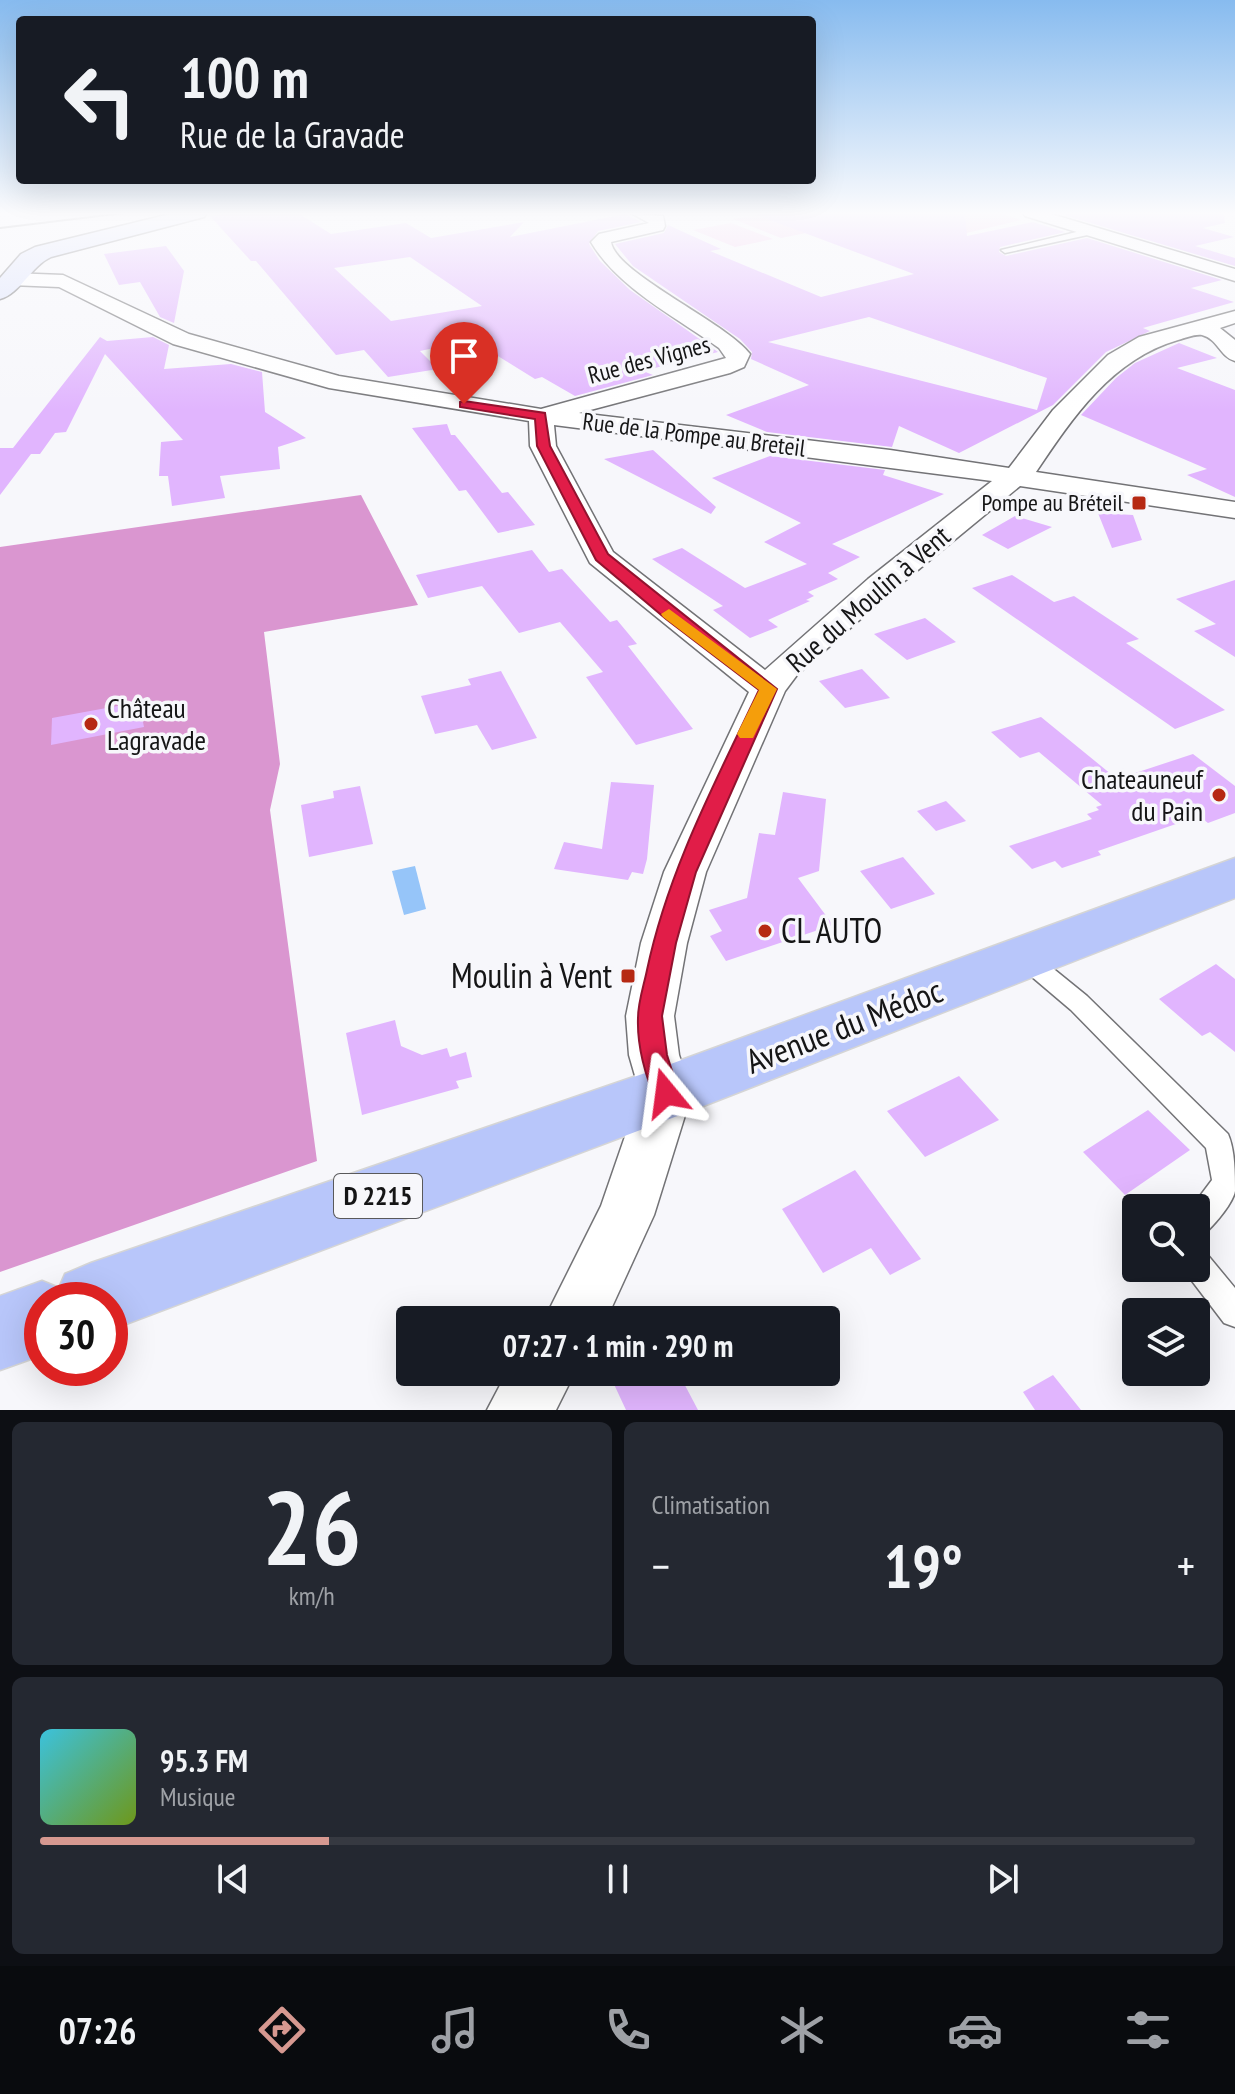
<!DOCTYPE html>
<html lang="fr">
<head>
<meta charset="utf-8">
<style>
  :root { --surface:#171b24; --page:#242831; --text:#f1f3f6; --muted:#9ea1a6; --line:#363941; --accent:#d69890 }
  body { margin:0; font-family:"PT Sans Narrow",sans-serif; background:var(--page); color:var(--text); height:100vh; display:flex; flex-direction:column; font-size:30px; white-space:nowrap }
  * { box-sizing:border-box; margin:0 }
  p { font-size:26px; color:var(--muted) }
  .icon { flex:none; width:44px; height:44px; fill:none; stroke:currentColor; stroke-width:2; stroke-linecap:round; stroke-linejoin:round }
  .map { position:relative; height:1410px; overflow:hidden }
  .details { display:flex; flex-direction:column; gap:12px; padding:12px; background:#0d0f14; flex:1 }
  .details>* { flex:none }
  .guide { position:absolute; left:16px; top:16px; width:800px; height:168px; border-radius:8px; box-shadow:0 8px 32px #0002; background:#171b24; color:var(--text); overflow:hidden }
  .tools { position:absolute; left:1122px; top:1194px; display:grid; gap:16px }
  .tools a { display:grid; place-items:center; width:88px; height:88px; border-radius:8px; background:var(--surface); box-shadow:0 8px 32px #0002; font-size:40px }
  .speed { position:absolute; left:24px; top:1282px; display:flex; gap:16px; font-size:40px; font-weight:700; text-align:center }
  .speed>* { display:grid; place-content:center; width:104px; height:104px; border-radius:50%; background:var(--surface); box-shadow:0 8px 32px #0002; line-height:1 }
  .speed .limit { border:12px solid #d22; background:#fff; color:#111 }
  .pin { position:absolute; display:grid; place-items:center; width:68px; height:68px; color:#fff; margin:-82px -34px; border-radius:50% 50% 50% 0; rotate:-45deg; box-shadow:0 0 8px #0007 }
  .pin .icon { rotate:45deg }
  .me { position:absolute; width:88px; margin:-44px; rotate:344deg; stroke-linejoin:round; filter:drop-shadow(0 0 6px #0008) }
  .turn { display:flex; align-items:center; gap:28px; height:168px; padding:0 32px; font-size:36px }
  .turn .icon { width:104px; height:104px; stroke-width:2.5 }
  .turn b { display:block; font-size:56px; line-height:68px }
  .big { font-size:60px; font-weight:700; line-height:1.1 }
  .details .tile { flex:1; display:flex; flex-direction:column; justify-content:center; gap:12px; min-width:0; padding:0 28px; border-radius:12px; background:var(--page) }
  .details .dial { align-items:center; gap:0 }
  .dial b { font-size:104px; line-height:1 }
  .song { display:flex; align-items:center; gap:24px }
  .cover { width:96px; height:96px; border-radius:12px; background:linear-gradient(135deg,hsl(190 70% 55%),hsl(80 70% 35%)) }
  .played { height:8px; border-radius:4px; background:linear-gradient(90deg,var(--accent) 25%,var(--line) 25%) }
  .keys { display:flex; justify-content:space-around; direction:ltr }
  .heat { display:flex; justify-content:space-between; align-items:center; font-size:44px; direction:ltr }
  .details .tiles { flex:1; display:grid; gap:12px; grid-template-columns:1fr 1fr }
  .tile:last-child { grid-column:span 2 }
  .trip { position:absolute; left:396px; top:1306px; width:444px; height:80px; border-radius:8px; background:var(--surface); box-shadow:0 8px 32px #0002; font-weight:700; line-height:80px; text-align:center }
  .tab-bar { display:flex; height:128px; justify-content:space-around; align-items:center; background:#090b0e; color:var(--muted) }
  .tab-bar .icon { width:56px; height:56px }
  .tab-bar .on { color:var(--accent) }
  .tab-bar b { font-size:36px; color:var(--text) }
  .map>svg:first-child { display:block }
  .green { fill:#f4c7ed }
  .forest { fill:#da96d0 }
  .water { fill:#96c5f9 }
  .building { fill:#e1b5fe; fill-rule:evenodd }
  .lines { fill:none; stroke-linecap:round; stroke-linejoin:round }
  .lane-casing { stroke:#737376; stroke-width:3 }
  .street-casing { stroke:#737376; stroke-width:3 }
  .secondary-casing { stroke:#737376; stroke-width:3 }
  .primary-casing { stroke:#d5d5d5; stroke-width:3 }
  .lane { fill:#fff; fill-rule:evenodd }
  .street { fill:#fff; fill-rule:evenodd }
  .secondary { fill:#dce2fc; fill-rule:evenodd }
  .primary { fill:#b8c6fa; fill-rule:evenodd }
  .tram { stroke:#6e6e70; stroke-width:2 }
  .route { fill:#e11d48; stroke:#92132f; stroke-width:2 }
  .slow { fill:#f59e0b }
  .poi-dot { fill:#b62913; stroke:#f7f7fb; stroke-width:3 }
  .labels { text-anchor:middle; stroke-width:7; stroke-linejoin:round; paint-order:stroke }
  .far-street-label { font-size:24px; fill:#151516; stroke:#f7f7fb }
  .far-poi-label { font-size:24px; fill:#151516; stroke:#f7f7fb; text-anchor:end }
  .shield { fill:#f7f7fb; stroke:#59595b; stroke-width:2 }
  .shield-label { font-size:26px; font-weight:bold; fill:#151516 }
  .street-label { font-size:28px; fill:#151516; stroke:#f7f7fb }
  .poi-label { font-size:28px; fill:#151516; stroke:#f7f7fb; text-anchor:start }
  .near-poi-label { font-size:34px; fill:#151516; stroke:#f7f7fb; text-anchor:start }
  .near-street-label { font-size:34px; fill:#151516; stroke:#f7f7fb }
</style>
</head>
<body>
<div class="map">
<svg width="1235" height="1410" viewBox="0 0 1235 1410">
  <rect width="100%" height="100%" fill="#f7f7fb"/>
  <path class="green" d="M768,213L816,231L781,238L733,219Z
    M972,213H1000L1021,220L916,245L946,218Z
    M731,223L773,239L735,247L693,230Z"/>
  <path class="forest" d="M361,495L418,605L264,632L280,764L270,810L317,1161L0,1272V547Z"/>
  <path class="water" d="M415,866L426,909L404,915L392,871Z"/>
  <path class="building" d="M235,213H298L331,234L406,223L431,238L524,222L510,237L625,214L641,222L598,231L589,244L600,261L630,290L718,352L643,371L653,375L575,396L542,377L535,379L472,340L420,351L438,369L388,377L364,350L336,355L256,261H251L210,216ZM410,257L482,306L391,321L334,268Z
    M757,213H965L967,236L1033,222L1065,232L1000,247L999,252L1006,256L1087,238L1222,280L1191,288L1234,302L1143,328L1150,331L1106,352L1053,405L959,453L899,426L892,447L767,432L726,415L809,385L751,359L752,352L740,339L633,266L615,244L664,233L668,225L721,249L710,251L821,297L914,274L757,215ZM869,317L1047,378L1037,410L768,342Z
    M1072,213H1224L1225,223L1203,228L1234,237L1195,246L1235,258V266L1064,215Z
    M166,246L184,271L174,323L160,317L140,282L119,285L104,254Z
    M100,337L107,341L153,337L169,345L164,369L231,364L262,372L265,412L306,438L278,447L280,469L220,476L225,498L172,506L168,476H159L161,442L183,440L105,354L66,432L55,433L40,454H31L0,495V448H13Z
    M1179,343L1217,358L1177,368L1235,390V497L1187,475L1207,469L1081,415L1116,378L1135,363Z
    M447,424L451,435H455L502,493L508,492L535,525L498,533L466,490L459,491L412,428Z
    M653,450L716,507L711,514L604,459Z
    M770,456L885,470L883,475L944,494L832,544L860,557L828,573L838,579L808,592L814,596L806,600L810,601L768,620L778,627L750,638L713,610L723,606L652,559L682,548L745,588L807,564L764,542L801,523L712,478Z
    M1098,513L1133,515L1142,540L1112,548Z
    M1015,516L1052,527L1008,549L982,535Z
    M532,550L549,572L562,569L610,622L617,620L637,644L628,646L693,729L636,745L586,677L603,672L560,622L519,633L482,586L428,598L416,575Z
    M1012,575L1054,602L1074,596L1139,639L1126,643L1225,710L1175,729L972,588Z
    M1235,580V657L1194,631L1216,624L1176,599Z
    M925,618L956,642L907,660L874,634Z
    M862,669L890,698L845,708L819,681Z
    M501,671L537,738L492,750L477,725L435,734L421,696L471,685L468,679Z
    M139,702L144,727L51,745L52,718Z
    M1041,717L1117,779L1193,754L1235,786V813L1208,823L1199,816L1098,851L1101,855L1062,868L1055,861L1032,869L1009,846L1092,819L1087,814L1099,810L1096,807L1102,805L1039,752L1020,758L991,732Z
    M611,782L654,785L647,859L643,874L632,872L628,880L554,869L564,842L602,849Z
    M360,786L373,844L309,857L301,805L334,798L333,791Z
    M783,792L826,799L819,871L798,878L833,925L726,961L710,936L722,931L709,910L747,898L759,833L775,835Z
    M946,801L966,821L936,831L917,811Z
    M903,857L935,894L891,909L860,871Z
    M1216,964L1235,979V1052L1210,1032L1202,1036L1159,999Z
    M395,1020L401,1046L422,1055L447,1048L450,1057L466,1052L472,1077L456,1081L459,1088L362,1115L346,1033Z
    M959,1076L999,1120L925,1157L887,1111Z
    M1148,1110L1190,1150L1125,1195L1083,1152Z
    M855,1170L921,1259L890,1275L871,1248L823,1273L782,1209Z
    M627,1372H678L698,1410H626L612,1380Z
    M1053,1375L1081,1410H1035L1023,1392Z"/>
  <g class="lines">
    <defs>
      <path id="lane" d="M1089,229L1092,234L1005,253L1001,250Z
        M1026,950L1034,953L1087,996L1228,1134C1235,1150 1235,1174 1235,1191C1233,1204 1208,1234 1196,1239V1208H1191L1212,1180L1206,1148L1071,1010L1018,965L1014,959L1018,953Z
        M1196,1249L1206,1253L1235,1288V1327L1224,1323L1186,1273L1183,1268H1196Z"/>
      <path id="street" d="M631,213L663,216L665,226L663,230L611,242C615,273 727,323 750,354L744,367L730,373L579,413L890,450L1009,468L1053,410L1108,355L1139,337L1235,311V323L1220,328L1235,340V361C1220,357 1218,339 1202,335C1194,334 1186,338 1178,340C1112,359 1073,417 1036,472L1235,502V518L1020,486L890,593L797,675L785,691L706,872L687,943L674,1016L679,1055L692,1093L654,1215L606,1320H544L601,1206L640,1093L629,1055L626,1016L641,943L664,872L749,692L590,563L530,446L529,421L329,388L173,344L59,287L11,285L2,279L11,273L63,275L189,334L339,376L541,409L726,358L719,348C676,317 618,288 591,242L599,234L649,223ZM554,425L992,481L868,579L765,670L613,552L556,446Z
        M1023,213H1048L1235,269V281L1025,216Z
        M507,1372H575L556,1410H487Z"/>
      <path id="secondary" d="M174,213H207L204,217L51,257C31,266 20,294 0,299V278L21,254L35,247Z"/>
      <path id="primary" d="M1235,858V898L688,1112L110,1330V1300H42V1355L0,1370V1296L42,1281L59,1288L65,1274L91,1263L657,1069Z"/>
    </defs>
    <use href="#lane" class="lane-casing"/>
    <use href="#street" class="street-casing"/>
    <use href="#secondary" class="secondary-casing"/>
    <use href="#primary" class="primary-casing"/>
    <use href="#lane" class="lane"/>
    <use href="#street" class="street"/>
    <use href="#secondary" class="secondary"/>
    <use href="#primary" class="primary"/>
    <path class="tram" d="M0,228L124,213"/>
  </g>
  <linearGradient id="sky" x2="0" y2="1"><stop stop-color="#87bbef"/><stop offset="0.52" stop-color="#fbfbfd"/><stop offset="1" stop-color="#fbfbfd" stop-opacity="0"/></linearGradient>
  <rect width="1235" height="410" fill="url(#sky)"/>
  <path class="route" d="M464,401L545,413L550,446L608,554L777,689L696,872L676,943L662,1016L667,1055L679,1093L675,1101L666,1105L657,1101C645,1077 637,1045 638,1018C638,1002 644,985 647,970C668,870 716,781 759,690L666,619L596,560L537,446L535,419L460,407V402Z"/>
  <path class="slow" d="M669,609L777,689L753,738H740L737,734L759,690L663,617L661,614Z"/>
  <g class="poi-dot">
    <rect x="1131" y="495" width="16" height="16" rx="4"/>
    <circle cx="91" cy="724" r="8"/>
    <circle cx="1219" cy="795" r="8"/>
    <circle cx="765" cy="931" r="8"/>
    <rect x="620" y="968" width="16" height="16" rx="4"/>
  </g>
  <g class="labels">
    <g class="far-street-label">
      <text transform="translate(649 360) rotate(-15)" y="8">Rue des Vignes</text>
      <text transform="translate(694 435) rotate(7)" y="8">Rue de la Pompe au Breteil</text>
    </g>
    <g class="far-poi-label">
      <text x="1123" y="511">Pompe au Bréteil</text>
    </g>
    <rect class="shield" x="334" y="1174" width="88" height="44" rx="6"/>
    <g class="shield-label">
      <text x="378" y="1205">D 2215</text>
    </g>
    <g class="street-label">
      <text transform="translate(868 599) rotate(-41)" y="10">Rue du Moulin à Vent</text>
    </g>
    <g class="poi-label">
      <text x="107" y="718">Château<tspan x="107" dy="32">Lagravade</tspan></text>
      <text x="1203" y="789" text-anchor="end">Chateauneuf<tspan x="1203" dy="32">du Pain</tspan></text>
    </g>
    <g class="near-poi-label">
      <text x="781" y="943">CL AUTO</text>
      <text x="612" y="988" text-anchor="end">Moulin à Vent</text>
    </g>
    <g class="near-street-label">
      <text transform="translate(844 1026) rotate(-21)" y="12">Avenue du Médoc</text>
    </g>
  </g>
</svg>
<div class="tools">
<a><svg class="icon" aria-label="search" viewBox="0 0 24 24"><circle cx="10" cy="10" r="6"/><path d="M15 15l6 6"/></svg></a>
<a><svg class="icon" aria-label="layers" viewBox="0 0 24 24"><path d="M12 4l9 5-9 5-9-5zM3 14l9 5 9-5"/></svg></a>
</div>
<div class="speed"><div class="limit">30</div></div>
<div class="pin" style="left:464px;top:404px;background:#d93025"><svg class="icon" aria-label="arrive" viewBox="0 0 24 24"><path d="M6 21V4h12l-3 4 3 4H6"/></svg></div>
<svg class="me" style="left:666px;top:1093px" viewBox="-20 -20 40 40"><path d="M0-17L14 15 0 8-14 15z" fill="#e11d48" stroke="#fff" stroke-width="4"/></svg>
<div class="trip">07:27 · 1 min · 290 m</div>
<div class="guide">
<div class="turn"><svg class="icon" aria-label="left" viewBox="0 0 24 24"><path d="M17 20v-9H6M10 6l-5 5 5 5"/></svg><div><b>100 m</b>Rue de la Gravade</div></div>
</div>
</div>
<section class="details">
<div class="tiles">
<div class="tile dial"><b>26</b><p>km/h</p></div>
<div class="tile"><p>Climatisation</p>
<div class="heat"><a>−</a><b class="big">19°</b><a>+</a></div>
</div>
<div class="tile">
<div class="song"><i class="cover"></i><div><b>95.3 FM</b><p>Musique</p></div></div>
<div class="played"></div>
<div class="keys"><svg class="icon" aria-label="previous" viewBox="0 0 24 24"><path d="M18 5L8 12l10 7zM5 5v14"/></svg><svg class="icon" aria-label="pause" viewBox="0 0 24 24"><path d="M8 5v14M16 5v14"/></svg><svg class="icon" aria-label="next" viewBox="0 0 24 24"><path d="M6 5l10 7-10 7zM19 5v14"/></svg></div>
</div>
</div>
</section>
<nav class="tab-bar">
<b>07:26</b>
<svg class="icon on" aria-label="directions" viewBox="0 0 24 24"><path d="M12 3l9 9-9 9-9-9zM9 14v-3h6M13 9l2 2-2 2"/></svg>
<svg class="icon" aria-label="music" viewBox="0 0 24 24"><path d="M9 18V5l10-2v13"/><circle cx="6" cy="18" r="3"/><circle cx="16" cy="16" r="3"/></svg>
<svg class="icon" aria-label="phone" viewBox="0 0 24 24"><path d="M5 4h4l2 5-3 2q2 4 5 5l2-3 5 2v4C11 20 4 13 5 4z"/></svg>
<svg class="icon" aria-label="climate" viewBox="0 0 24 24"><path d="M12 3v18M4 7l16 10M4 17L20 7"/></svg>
<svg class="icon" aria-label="car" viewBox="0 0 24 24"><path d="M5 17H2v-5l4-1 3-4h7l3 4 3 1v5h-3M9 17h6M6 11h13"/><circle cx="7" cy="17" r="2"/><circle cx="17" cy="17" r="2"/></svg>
<svg class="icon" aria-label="filters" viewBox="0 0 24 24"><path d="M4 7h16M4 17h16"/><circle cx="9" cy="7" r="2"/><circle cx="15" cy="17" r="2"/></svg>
</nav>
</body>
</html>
